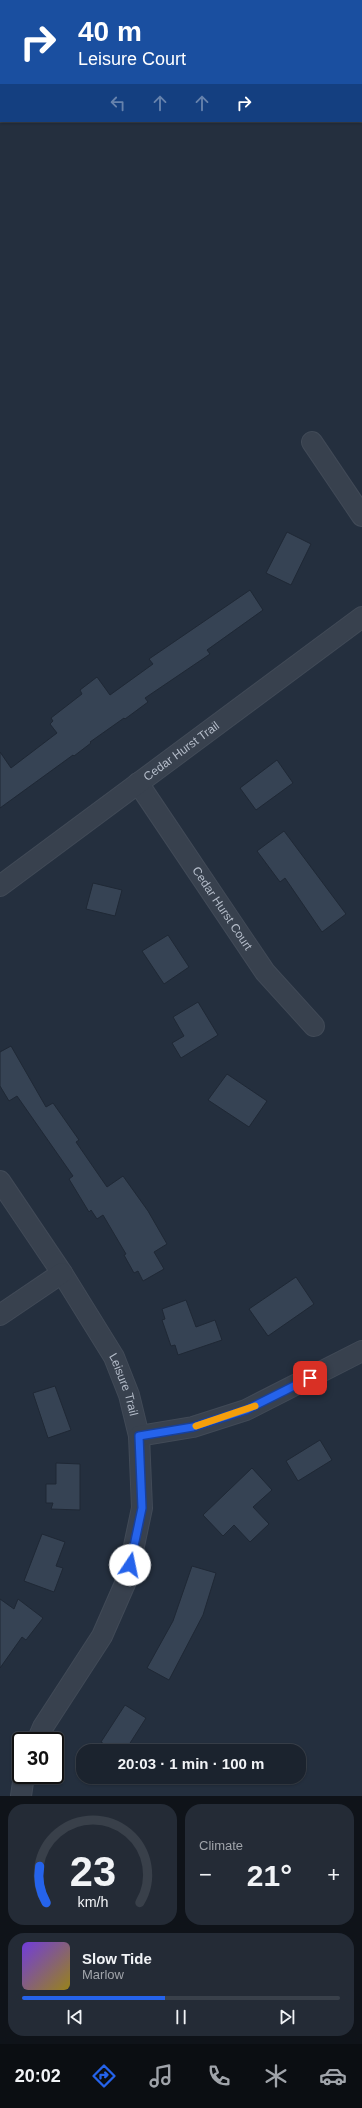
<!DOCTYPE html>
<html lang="en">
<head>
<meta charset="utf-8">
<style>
  :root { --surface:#1b232e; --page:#242b36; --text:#f1f3f6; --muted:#a0a4aa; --line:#39404a; --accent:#2563eb }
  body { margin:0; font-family:Arial,sans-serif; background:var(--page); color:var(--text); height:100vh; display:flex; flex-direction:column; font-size:15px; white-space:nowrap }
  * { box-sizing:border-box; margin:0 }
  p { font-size:13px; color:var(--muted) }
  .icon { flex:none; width:22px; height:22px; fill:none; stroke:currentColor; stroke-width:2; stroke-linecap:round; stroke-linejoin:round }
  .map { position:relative; height:1796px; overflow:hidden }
  .side { display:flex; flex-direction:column; gap:8px; padding:8px; background:#0f1319; flex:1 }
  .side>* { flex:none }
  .hud { position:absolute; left:0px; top:0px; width:362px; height:122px; box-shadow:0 1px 3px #0004,0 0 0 1px var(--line); background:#1a4fa0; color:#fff; overflow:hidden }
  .speed { position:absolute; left:12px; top:1732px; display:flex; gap:8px; font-size:20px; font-weight:700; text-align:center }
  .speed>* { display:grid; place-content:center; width:52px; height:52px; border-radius:50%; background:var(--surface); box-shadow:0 1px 3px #0004,0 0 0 1px var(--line); line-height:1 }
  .speed .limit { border:2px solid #111; border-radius:6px; background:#fff; color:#111 }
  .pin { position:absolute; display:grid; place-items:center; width:34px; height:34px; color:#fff; margin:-17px; border-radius:8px; box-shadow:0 2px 6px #0006 }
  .me { position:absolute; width:44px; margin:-22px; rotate:11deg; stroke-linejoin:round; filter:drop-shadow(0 0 3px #0008) }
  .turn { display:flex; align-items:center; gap:14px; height:84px; padding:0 12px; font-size:18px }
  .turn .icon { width:52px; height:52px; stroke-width:2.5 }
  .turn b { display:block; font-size:28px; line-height:34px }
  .lanes { display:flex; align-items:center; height:38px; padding:0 12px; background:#0003; justify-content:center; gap:20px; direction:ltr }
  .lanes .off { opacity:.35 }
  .big { font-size:30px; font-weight:700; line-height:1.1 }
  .side .tile { flex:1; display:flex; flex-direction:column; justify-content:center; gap:6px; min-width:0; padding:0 14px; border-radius:16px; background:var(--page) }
  .side .dial { align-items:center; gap:0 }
  .dial svg { height:104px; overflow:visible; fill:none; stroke:var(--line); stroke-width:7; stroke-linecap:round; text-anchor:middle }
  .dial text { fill:var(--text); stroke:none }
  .song { display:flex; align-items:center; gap:12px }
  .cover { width:48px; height:48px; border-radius:6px; background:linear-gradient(135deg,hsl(260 70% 55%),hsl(50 70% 35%)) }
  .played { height:4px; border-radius:2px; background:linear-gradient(90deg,var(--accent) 45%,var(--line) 45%) }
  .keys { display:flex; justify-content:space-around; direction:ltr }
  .heat { display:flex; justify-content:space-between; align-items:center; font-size:22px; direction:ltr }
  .side .tiles { flex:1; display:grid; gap:8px; grid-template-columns:1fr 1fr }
  .tile:last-child { grid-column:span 2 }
  .trip { position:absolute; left:76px; top:1744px; width:230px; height:40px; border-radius:16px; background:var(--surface); box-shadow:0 1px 3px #0004,0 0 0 1px var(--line); font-weight:700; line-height:40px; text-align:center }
  .menu { display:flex; height:64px; justify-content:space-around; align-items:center; background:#0b0e12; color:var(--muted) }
  .menu .icon { width:28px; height:28px }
  .menu .on { color:var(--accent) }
  .menu b { font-size:18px; color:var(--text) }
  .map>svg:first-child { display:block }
  .building { fill:#364354; stroke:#1f2835 }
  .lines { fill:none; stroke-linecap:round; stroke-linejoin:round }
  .street-casing { stroke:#414a57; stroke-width:22 }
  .street { stroke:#38414e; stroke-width:20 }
  .route-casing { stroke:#184099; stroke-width:10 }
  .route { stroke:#2563eb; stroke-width:7 }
  .slow { stroke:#f59e0b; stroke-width:7 }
  .labels { text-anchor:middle; stroke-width:4; stroke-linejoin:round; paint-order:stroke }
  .street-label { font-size:12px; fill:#b4bcc9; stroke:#1d2633 }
</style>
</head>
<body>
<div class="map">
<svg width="362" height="1796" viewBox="0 0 362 1796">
  <rect width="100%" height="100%" fill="#242f3e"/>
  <path class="building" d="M287,532L311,544L291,585L266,573Z
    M250,590L263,610L207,650L210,654L145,698L148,702L125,719L124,718L90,742L91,743L74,756L73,755L0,808V752L11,768L57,733L50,724L53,721L51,718L82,694L80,690L97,677L110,695L153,664L149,659Z
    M277,760L293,783L256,810L240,788Z
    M284,831L346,914L322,932L285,878L280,882L257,851Z
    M93,883L122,890L115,916L86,909Z
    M168,935L189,967L164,984L142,951Z
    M198,1002L218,1035L181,1058L172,1043L184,1036L173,1017Z
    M11,1046L46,1107L53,1103L79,1140L76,1142L107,1187L123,1176L148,1211L167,1244L154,1252L164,1269L143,1281L138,1271L134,1273L124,1255L126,1254L103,1215L97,1219L91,1210L89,1212L69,1179L73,1176L17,1096L9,1101L0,1086V1052Z
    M227,1074L267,1101L249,1127L208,1100Z
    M296,1277L314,1304L268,1336L249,1309Z
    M186,1300L196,1327L215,1320L222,1340L178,1355L175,1345L171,1346L162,1320L165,1319L162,1309Z
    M55,1386L71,1430L48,1438L33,1393Z
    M320,1440L332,1460L298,1481L286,1461Z
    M56,1463L80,1464V1510L51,1509L53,1503H46V1484H56Z
    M252,1468L272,1490L253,1507L269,1524L250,1542L234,1525L223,1536L203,1515Z
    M42,1534L65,1542L56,1566L63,1568L54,1592L24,1581Z
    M192,1566L216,1573L203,1615L169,1680L147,1668L173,1621Z
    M0,1599L14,1609L18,1599L43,1618L26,1640L22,1637L0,1668Z
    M125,1705L146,1718L125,1751H115L101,1742Z"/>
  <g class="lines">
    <defs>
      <g id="street">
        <path d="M312,442L362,516"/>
        <path id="s1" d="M138,783L265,972L314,1026"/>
        <path id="s2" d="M0,886L362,617"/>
        <path id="s3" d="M0,1181L62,1273L114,1357L129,1395L139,1436L142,1508L127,1579L102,1636L43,1727L37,1741"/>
        <path d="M0,1315L62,1273"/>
        <path d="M139,1436L193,1427L246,1410L362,1351"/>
        <path d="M21,1796L24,1775"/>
      </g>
    </defs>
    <use href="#street" class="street-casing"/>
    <use href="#street" class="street"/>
  </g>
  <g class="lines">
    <defs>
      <path id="route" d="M130,1565L142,1508L139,1436L193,1427L246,1410L310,1378"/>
    </defs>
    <use href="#route" class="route-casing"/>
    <use href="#route" class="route"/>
    <path class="slow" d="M196,1426L255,1406"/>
  </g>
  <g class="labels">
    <g class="street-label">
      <text dy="4" stroke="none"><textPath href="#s2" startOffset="226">Cedar Hurst Trail</textPath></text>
      <text dy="4" stroke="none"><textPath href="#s1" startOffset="151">Cedar Hurst Court</textPath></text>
      <text dy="4" stroke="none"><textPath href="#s3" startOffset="239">Leisure Trail</textPath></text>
    </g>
  </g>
</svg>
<div class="speed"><div class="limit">30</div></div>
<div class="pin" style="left:310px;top:1378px;background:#d93025"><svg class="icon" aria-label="arrive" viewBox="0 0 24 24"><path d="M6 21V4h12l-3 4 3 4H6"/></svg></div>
<svg class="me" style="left:130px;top:1565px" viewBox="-20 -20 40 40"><circle r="19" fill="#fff"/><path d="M0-13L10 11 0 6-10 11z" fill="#2563eb"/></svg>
<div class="trip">20:03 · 1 min · 100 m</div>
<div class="hud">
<div class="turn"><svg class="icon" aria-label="right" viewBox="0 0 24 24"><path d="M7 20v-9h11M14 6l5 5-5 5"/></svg><div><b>40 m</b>Leisure Court</div></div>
<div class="lanes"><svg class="icon off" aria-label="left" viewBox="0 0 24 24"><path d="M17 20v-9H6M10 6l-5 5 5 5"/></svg><svg class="icon off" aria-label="ahead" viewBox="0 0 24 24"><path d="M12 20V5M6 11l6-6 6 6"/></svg><svg class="icon off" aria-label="ahead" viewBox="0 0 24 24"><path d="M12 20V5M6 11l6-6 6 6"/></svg><svg class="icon" aria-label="right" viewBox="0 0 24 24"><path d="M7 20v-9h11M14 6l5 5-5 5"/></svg></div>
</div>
</div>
<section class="side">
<div class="tiles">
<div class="tile dial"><svg viewBox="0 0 100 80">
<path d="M14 69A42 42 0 1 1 86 69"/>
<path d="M14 69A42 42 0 0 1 9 41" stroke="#2563eb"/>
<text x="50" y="56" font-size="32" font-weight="700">23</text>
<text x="50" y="72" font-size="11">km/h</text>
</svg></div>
<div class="tile"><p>Climate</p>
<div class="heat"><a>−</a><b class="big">21°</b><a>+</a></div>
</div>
<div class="tile">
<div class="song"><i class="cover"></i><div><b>Slow Tide</b><p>Marlow</p></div></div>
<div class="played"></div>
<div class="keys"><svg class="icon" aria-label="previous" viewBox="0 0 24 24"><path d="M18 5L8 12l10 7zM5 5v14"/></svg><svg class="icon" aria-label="pause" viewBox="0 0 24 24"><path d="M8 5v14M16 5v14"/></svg><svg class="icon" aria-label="next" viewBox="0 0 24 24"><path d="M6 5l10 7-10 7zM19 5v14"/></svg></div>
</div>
</div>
</section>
<nav class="menu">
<b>20:02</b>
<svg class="icon on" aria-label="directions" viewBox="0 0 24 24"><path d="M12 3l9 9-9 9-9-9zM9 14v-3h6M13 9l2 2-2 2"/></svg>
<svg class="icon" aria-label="music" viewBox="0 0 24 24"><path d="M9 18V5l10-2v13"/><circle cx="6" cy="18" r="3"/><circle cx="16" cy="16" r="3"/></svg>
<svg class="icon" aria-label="phone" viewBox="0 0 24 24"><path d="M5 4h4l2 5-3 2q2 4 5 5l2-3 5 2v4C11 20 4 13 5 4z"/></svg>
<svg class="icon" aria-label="climate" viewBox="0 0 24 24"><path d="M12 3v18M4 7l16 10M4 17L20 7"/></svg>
<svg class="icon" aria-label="car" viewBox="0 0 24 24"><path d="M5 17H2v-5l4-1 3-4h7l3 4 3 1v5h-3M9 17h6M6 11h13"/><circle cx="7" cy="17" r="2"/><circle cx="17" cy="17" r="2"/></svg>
</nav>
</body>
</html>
